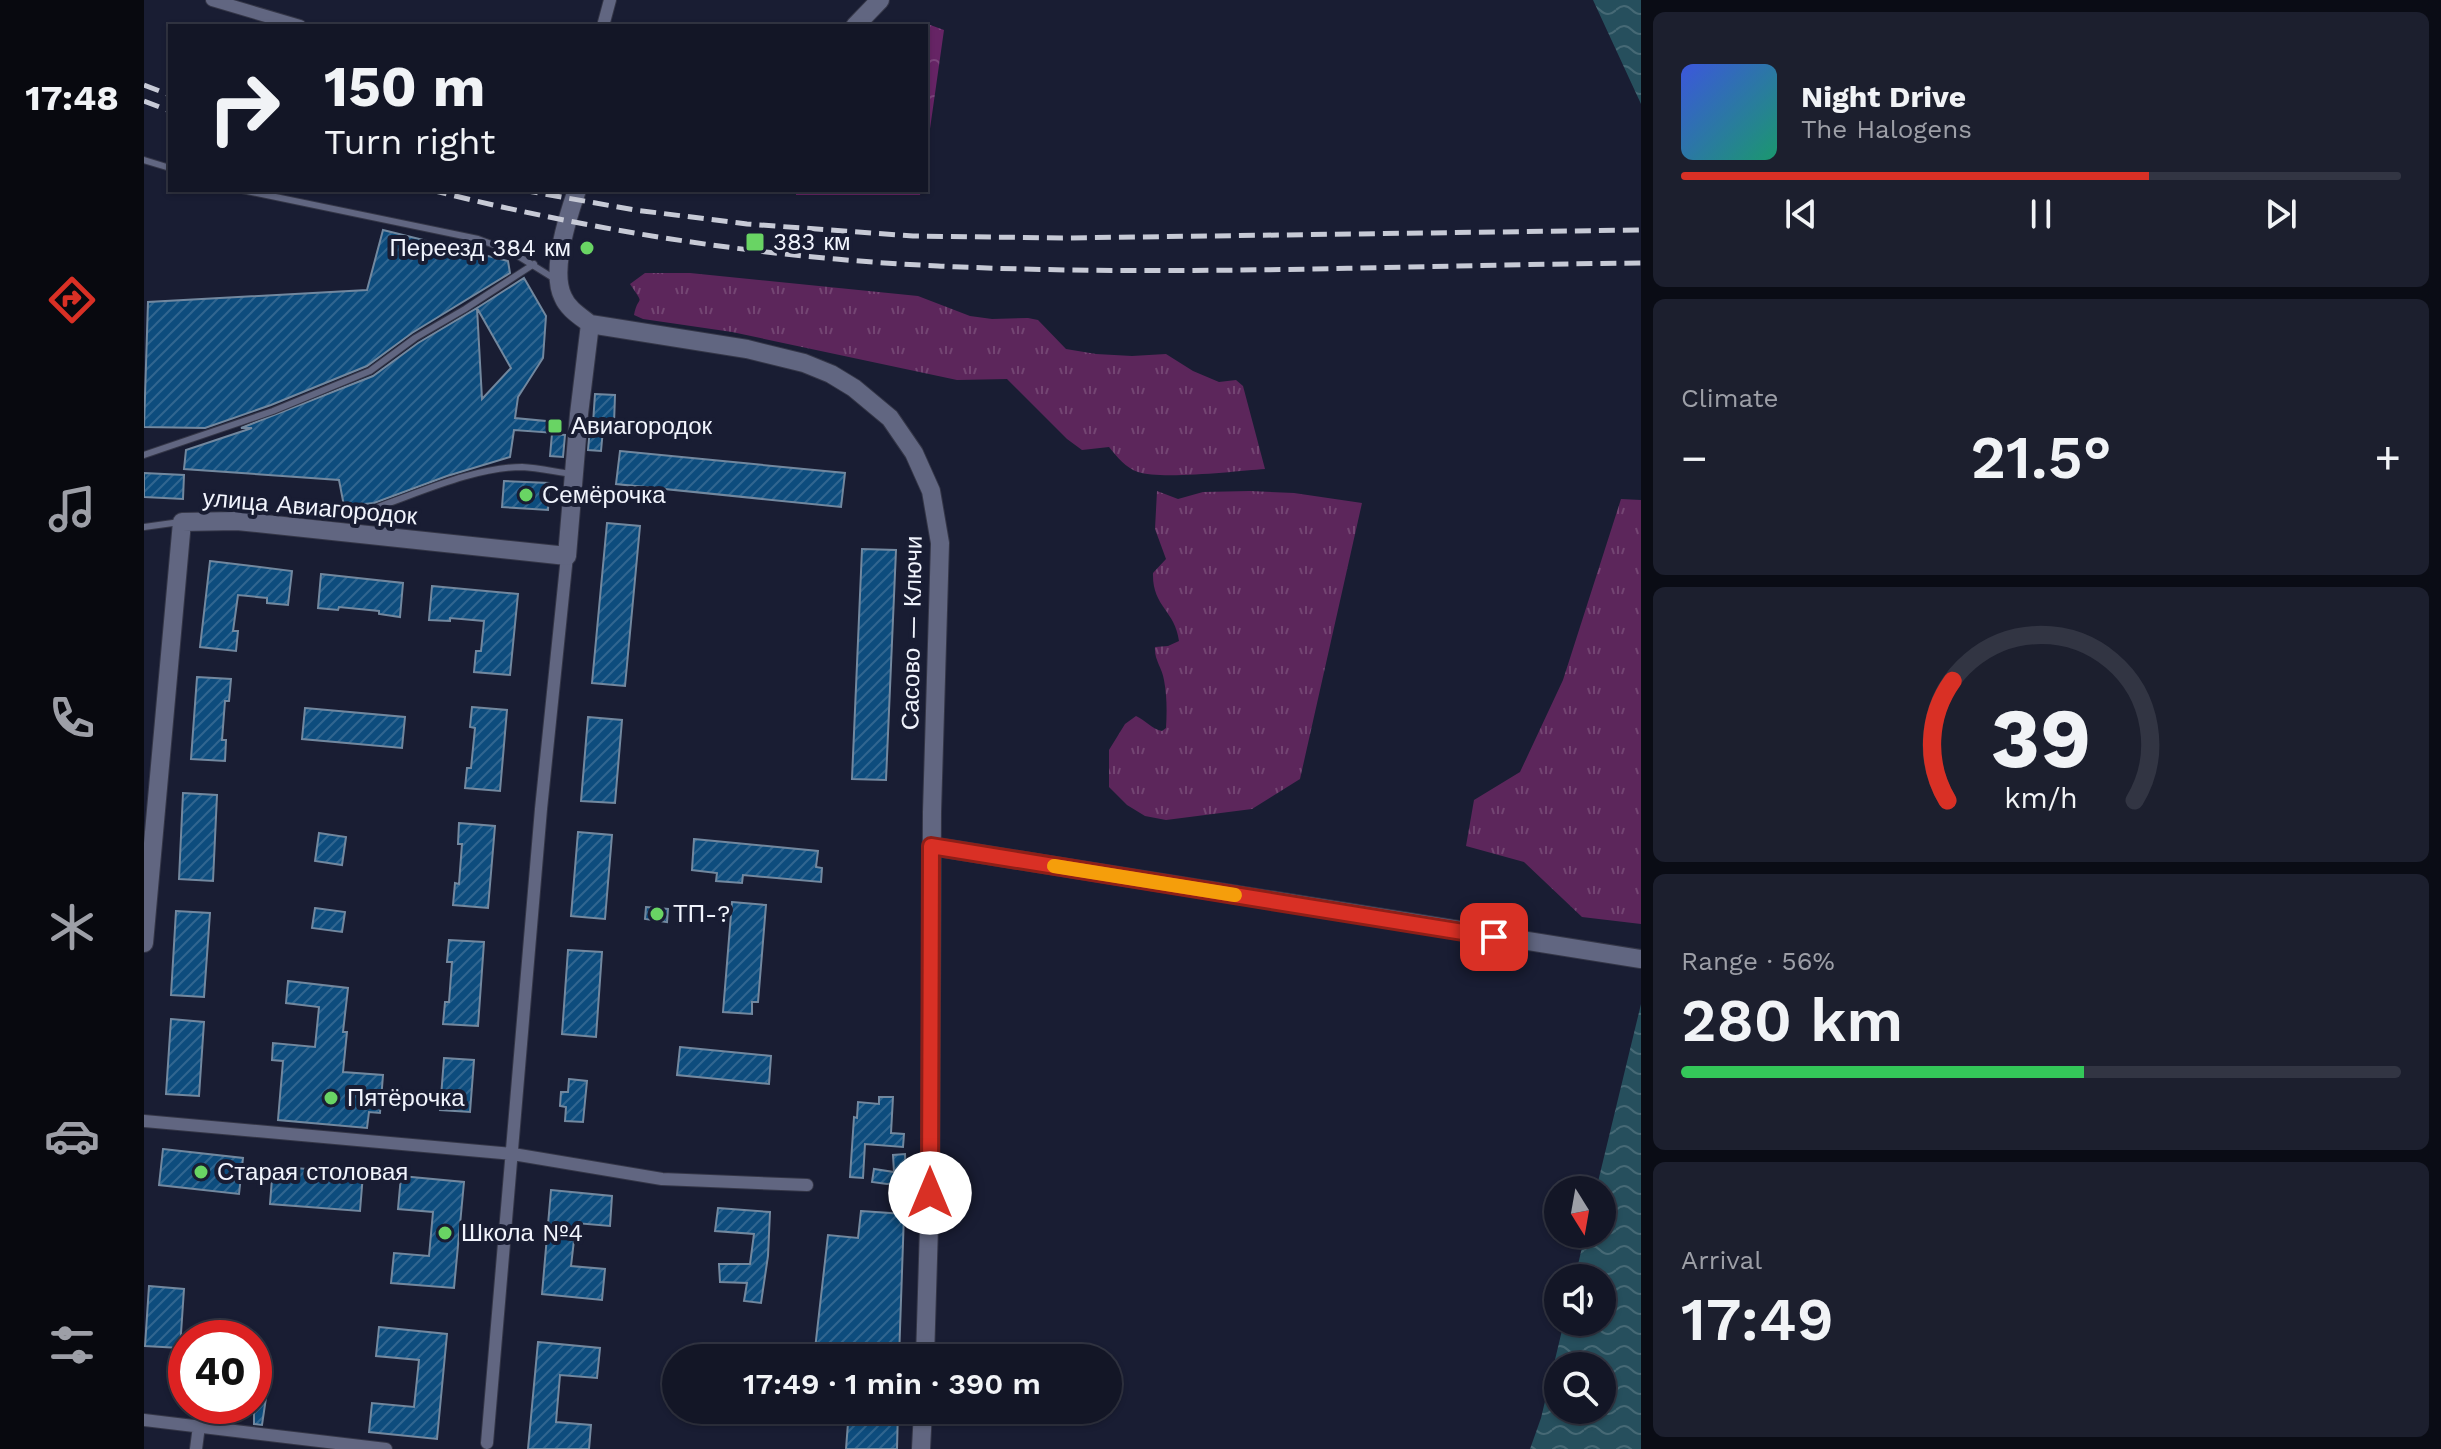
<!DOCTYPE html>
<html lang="en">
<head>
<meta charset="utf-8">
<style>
  :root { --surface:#131626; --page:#1c1f2e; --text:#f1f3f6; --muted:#9d9fa7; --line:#323543; --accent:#d93025 }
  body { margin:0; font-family:"Work Sans",sans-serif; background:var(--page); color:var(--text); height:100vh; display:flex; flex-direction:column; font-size:30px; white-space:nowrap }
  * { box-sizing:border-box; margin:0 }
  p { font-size:26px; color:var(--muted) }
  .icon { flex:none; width:44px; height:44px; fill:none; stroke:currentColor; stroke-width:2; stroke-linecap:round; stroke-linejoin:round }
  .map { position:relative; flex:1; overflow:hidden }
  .sheet { display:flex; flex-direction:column; gap:12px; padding:12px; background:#0a0c15; width:800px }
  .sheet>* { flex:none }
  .guide { position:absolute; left:24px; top:24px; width:760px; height:168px; border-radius:0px; box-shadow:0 2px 6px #0004,0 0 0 2px var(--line); background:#131626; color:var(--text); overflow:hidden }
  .needle { width:52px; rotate:169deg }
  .fabs { position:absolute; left:1400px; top:1176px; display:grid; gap:16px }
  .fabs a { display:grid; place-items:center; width:72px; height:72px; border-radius:50%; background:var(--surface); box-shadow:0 2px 6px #0004,0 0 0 2px var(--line); font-size:40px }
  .speed { position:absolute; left:24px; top:1320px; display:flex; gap:16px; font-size:40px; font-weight:700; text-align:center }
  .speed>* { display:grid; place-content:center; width:104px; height:104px; border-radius:50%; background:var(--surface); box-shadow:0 2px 6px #0004,0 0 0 2px var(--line); line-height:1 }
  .speed .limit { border:12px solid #d22; background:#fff; color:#111 }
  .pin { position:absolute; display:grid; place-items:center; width:68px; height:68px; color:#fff; margin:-34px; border-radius:16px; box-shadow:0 4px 12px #0006 }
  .me { position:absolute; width:88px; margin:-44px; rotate:0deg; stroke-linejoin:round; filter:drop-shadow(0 0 6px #0008) }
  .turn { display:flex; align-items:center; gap:28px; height:168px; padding:0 24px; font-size:36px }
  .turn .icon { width:104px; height:104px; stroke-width:2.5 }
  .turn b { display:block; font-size:56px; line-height:68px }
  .big { font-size:60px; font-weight:600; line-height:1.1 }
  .sheet .tile { flex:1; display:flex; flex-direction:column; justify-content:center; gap:12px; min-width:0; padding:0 28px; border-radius:12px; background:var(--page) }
  .sheet .dial { align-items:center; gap:0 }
  .dial svg { height:208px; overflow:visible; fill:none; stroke:var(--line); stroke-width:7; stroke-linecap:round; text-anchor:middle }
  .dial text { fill:var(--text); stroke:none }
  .song { display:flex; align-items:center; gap:24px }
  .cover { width:96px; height:96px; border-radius:12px; background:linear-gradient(135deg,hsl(230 70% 55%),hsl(160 70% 35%)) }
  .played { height:8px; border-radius:4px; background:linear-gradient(90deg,var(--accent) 65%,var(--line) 65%) }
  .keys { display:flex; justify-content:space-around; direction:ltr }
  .heat { display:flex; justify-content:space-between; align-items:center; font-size:44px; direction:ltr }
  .charge { height:12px; border-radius:6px; background:linear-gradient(90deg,#34c759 56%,var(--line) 0) }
  .trip { position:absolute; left:518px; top:1344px; width:460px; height:80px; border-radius:40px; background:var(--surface); box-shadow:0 2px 6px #0004,0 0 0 2px var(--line); font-weight:600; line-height:80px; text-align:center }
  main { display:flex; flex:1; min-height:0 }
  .tab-bar { display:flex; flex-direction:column; width:144px; justify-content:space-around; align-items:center; background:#08090f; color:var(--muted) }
  .tab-bar .icon { width:56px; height:56px }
  .tab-bar .current { color:var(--accent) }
  .tab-bar b { font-size:36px; color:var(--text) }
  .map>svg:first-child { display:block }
  .grass { fill:url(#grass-tufts) }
  .forest { fill:url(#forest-crowns) }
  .water { fill:url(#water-waves); fill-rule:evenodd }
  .building { fill:url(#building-hatch); stroke:#72889f; stroke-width:2 }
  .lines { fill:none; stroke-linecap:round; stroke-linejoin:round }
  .lane-casing { stroke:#343647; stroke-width:8 }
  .street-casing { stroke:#343647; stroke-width:14 }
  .secondary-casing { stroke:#343647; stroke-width:20 }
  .lane { stroke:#616681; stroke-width:6 }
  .street { stroke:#616681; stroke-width:12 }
  .secondary { stroke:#616681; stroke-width:18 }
  .rail { stroke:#c7cad6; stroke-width:5; stroke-dasharray:16 8; stroke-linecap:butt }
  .route-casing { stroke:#8d1f18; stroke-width:20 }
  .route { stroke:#d93025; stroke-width:14 }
  .slow { stroke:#f59e0b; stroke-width:14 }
  .poi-dot { fill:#69d464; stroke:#191d33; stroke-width:3 }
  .labels { text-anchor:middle; stroke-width:8; stroke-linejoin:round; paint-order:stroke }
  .poi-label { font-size:24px; fill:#f1f4fd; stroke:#191d33; text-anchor:start }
  .street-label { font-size:24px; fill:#f1f4fd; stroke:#191d33 }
</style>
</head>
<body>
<main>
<nav class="tab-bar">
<b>17:48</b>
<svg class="icon current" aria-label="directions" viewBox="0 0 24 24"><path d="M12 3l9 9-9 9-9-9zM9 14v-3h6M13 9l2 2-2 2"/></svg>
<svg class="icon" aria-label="music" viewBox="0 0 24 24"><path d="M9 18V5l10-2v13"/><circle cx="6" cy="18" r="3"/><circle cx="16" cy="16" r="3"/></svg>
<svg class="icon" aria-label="phone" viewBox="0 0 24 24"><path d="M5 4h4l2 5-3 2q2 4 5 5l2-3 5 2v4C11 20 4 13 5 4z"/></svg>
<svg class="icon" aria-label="climate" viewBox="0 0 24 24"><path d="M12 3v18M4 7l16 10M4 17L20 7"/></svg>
<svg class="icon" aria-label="car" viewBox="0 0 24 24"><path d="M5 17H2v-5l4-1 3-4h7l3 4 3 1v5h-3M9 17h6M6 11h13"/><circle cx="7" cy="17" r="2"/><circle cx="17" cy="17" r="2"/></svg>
<svg class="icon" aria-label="filters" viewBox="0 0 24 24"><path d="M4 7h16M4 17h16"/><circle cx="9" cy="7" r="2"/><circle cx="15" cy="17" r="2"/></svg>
</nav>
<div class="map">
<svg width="1497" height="1449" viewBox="0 0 1497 1449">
  <defs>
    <pattern id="grass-tufts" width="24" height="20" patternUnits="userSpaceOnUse" patternTransform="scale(2)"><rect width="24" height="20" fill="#5c265b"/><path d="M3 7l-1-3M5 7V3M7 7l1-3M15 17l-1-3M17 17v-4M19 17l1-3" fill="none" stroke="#744673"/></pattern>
    <pattern id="forest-crowns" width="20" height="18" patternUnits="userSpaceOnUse" patternTransform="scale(2)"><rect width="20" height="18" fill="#662465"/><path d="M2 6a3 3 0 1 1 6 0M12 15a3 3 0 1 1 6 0" fill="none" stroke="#7c447c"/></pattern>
    <pattern id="water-waves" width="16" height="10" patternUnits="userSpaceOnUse" patternTransform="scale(2)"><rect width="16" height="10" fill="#264f5d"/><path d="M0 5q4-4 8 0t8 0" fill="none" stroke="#466975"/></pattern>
    <pattern id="building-hatch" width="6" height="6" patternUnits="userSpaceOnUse" patternTransform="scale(2)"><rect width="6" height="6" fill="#0d4c7d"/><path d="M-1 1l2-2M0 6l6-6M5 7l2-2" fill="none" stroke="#316690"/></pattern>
  </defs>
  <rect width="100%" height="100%" fill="#191d33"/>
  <path class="grass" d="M501,273H546L774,296L826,316L848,319L884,318L894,320L922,349L952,354L988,356L1022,354L1049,371L1075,382L1092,380L1099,386L1121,469C1093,471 1017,480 994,472C982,468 973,457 965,447L938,450L923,439L863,379L813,380L588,332L499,319L490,315C494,293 502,308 486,284Z
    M1013,491L1034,499L1059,492L1106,491L1150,493L1218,503L1156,779L1108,809L1022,820L1001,816L983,805L965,787V750L981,724L992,716C1001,720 1008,729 1018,731L1022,728C1023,712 1023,696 1020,680C1018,667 1010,660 1011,647L1024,646L1035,641C1031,610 1008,607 1009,573L1022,559L1011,529Z
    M1477,499L1497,500V924L1438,917L1380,862L1322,846L1330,800L1376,772L1419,680Z"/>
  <path class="forest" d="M778,22L800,30L782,157V26H772Z
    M652,190H777L776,195H652Z"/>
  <path class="water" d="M1449,0H1497V104Z
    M1497,1004V1449H1386L1397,1418L1420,1322H1458V1278H1431L1441,1234H1458V1190H1452ZM1414,1366H1458V1410H1414Z"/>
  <path class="building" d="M239,230L364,261L366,273L268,333L223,366L127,405L61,428L0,427L4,302L223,290Z
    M380,278L402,316L399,358L374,397L371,418L412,422L411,433L370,430L366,457L303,476L230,503L200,506L195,480L40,469L42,450L108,428H97L229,376L274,343L333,308L338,399L367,368L333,308Z
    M451,394L471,395L470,424L449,423Z
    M446,428L459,429L457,451L444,450Z
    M408,434L421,435L419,457L406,456Z
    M476,451L701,473L697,507L472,484Z
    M0,473L40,475L39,499L0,497Z
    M360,481L405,483L404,510L358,507Z
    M463,523L496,526L481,686L448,683Z
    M718,549L752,550L742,780L708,779Z
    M66,561L148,571L144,605L123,603V598L94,595L89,631H94L92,651L56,647Z
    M177,574L259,583L256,617L235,614V611L195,607L194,610L174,608Z
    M288,586L374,594L366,675L330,672L332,651H337L340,621L306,618V621L285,620Z
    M53,677L87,679L85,701H81L78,740H82L81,761L47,759Z
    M328,707L363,710L356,791L321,788L323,768H327L331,728L326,727Z
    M161,708L261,717L258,748L158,739Z
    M444,717L478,720L471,803L437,801Z
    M39,793L73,795L69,881L35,879Z
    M315,823L351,826L344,908L309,905L311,883L315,884L318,844H314Z
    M434,832L468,835L461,919L427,916Z
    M175,833L202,837L198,865L171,861Z
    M550,839L674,851L672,867L678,868L677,882L599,875L598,883L572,881L573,873L548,870Z
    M588,902L622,905L614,1002H608V1014L579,1012Z
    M502,907L524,909L523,922L501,919Z
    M171,908L201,912L198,932L168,928Z
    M32,911L66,913L60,997L27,995Z
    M305,940L340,942L334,1026L299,1024L301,1002H305L308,962H303Z
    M424,950L458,952L452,1037L418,1034Z
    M144,981L204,988L199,1032H203L199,1072L239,1075L236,1113L225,1112L223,1128L134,1120L139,1061L128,1060L129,1043L171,1047L175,1007L142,1003Z
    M27,1019L60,1022L55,1096L22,1094Z
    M536,1047L627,1056L625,1084L533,1075Z
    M300,1058L330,1060L326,1112L296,1110Z
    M425,1079L443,1081L439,1122L421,1121L422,1107L416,1106L417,1092H424Z
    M735,1097H749L747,1133L760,1134L759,1147L721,1144L719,1178L706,1177L710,1117L713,1118L714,1102L735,1104Z
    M19,1149L99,1158L95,1194L15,1185Z
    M761,1154L762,1174L774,1176V1181L743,1184L728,1182L730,1169L750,1172L749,1155Z
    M129,1166L219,1174L216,1211L126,1204Z
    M257,1176L320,1182L310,1288L247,1283L250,1253L285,1256L289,1212L254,1209Z
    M407,1190L468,1196L466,1226L432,1223L427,1266L461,1269L458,1300L398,1294Z
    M574,1208L626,1212L624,1256L617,1303L600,1301L603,1283L576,1282L575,1264H606L610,1234L571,1231Z
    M717,1211L760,1214L755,1358H670L684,1235L714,1238Z
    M5,1286L40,1289L36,1348L1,1346Z
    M235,1327L303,1334L293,1439L225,1432L228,1403L270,1407L275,1360L232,1356Z
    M394,1342L456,1348L453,1378L416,1375L412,1422L447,1425L445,1449H384Z
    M110,1389L123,1391L118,1425L110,1424Z
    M705,1410H754L753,1449H702Z"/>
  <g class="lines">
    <defs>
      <path id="lane" d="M0,160L26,168
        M98,190L334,239L366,251L411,279
        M0,455L129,411L226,371L271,338L321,309L390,264
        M234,507C277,492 332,467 378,467C395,468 412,472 428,474
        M0,527L36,522"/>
      <path id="street" d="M68,0L156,26
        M459,26L466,0
        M0,1121L369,1154L518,1179L663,1185
        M0,1420L242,1449
        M343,1443L397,809L423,556
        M52,1449L55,1426"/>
      <path id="secondary" d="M711,26L736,0
        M433,190C424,216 406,271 419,297C424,309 436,316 446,324L603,349L660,363L687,374L710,388L746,418L770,453L787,491L796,543L788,812L786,1193L781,1358
        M787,846L1497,959
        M0,943L38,522L93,521L423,556L435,414L446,324
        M777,1449L779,1410"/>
    </defs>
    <use href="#lane" class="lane-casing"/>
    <use href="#street" class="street-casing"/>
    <use href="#secondary" class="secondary-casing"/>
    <use href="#lane" class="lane"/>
    <use href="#street" class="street"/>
    <use href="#secondary" class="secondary"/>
    <path class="rail" d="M0,85L26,95
      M0,101L26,111
      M287,190C453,232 623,258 794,266C1028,277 1263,265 1497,263
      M378,190L491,210L603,224L769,236L918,238L1497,230"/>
  </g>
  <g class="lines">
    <defs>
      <path id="route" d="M786,1193L787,846L1350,937"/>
    </defs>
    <use href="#route" class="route-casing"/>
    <use href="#route" class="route"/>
    <path class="slow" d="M910,866L1091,895"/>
  </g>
  <g class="poi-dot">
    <rect x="601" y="232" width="20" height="20" rx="4"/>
    <circle cx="443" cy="248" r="8"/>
    <rect x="403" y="418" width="16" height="16" rx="4"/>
    <circle cx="382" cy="495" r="8"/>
    <circle cx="513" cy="914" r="8"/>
    <circle cx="187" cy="1098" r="8"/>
    <circle cx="57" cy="1172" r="8"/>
    <circle cx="301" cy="1233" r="8"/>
  </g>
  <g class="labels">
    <g class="poi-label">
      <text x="629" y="250">383 км</text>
      <text x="427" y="256" text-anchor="end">Переезд 384 км</text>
      <text x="427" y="434">Авиагородок</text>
      <text x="398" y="503">Семёрочка</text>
      <text x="529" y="922">ТП-?</text>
      <text x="203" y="1106">Пятёрочка</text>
      <text x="73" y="1180">Старая столовая</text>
      <text x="317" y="1241">Школа №4</text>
    </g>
    <g class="street-label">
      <text transform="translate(166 507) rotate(5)" y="8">улица Авиагородок</text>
      <text transform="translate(768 633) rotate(-89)" y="8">Сасово — Ключи</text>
    </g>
  </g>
</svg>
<div class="fabs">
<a><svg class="needle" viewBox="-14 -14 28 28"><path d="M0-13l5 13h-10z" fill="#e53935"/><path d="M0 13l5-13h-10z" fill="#9d9fa7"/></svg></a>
<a><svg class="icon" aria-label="sound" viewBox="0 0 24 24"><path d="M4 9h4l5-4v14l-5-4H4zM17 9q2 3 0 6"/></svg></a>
<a><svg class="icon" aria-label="search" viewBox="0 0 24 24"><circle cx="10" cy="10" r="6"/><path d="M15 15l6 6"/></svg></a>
</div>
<div class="speed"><div class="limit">40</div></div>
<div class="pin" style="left:1350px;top:937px;background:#d93025"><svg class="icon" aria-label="arrive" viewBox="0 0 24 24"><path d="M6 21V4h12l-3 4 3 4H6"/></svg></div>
<svg class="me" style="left:786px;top:1193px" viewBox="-20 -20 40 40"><circle r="19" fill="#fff"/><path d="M0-13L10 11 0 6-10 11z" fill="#d93025"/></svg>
<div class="trip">17:49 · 1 min · 390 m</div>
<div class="guide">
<div class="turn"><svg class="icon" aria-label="right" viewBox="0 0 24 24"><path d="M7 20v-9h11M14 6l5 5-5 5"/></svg><div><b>150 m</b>Turn right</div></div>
</div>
</div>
<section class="sheet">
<div class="tile">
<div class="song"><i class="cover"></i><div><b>Night Drive</b><p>The Halogens</p></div></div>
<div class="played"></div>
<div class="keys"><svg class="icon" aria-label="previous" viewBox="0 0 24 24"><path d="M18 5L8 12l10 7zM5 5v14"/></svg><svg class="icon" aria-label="pause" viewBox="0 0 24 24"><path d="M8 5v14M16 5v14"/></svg><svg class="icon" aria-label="next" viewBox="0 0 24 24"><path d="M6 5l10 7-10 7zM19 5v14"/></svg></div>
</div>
<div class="tile"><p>Climate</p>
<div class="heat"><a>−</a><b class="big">21.5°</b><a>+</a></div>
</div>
<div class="tile dial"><svg viewBox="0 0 100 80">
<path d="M14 69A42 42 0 1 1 86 69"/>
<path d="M14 69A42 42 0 0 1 16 23" stroke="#d93025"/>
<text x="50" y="56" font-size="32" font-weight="700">39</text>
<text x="50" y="72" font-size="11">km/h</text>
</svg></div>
<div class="tile"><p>Range · 56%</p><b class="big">280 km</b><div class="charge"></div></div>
<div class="tile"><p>Arrival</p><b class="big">17:49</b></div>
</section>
</main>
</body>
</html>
